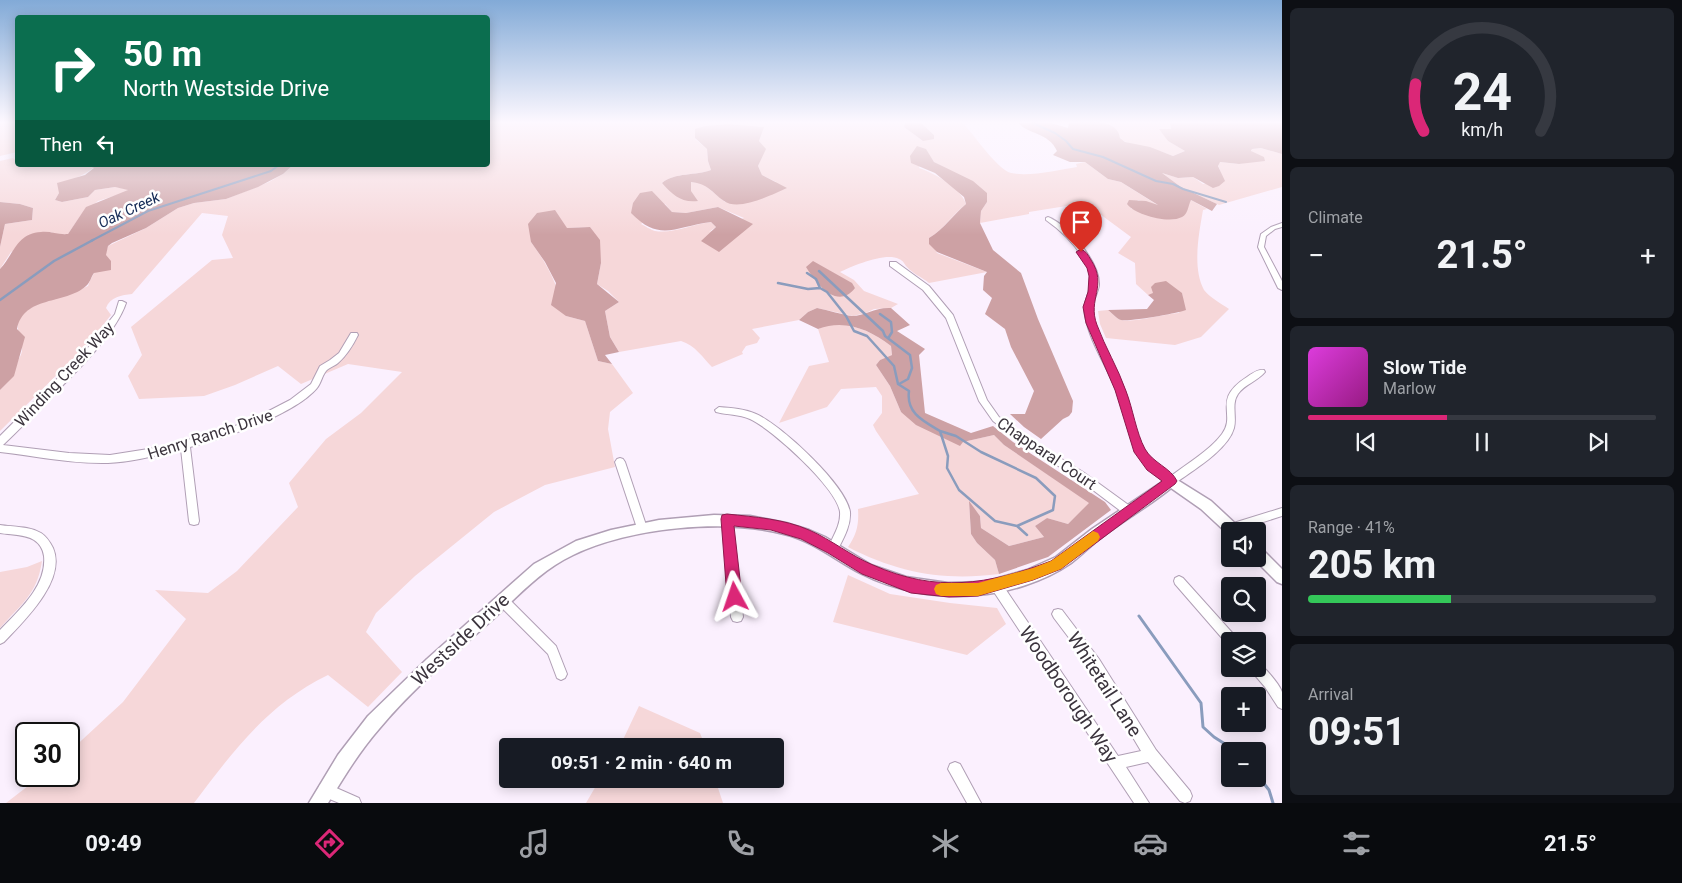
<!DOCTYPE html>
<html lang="en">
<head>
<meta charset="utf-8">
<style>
  :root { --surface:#171b24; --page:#20242c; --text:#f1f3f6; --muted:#9ea1a6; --line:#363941; --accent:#db2777 }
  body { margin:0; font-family:Roboto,sans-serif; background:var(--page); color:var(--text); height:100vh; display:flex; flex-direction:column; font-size:19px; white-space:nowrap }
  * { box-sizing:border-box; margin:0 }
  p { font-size:16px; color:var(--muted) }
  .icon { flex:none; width:28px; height:28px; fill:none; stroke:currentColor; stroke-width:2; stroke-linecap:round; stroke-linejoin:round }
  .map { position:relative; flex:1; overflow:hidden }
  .sheet { display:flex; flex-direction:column; gap:8px; padding:8px; background:#0d0f14; width:400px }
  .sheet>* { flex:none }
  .hud { position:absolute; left:15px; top:15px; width:475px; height:152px; border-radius:5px; box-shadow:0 2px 12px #0003; background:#0b6e4f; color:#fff; overflow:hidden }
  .controls { position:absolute; left:1221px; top:522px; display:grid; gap:10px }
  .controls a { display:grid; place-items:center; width:45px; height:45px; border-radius:5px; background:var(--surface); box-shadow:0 2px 12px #0003; font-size:25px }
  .speed { position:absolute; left:15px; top:722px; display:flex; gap:10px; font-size:25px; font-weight:700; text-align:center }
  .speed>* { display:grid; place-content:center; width:65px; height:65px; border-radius:50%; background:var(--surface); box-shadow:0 2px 12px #0003; line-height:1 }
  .speed .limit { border:2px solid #111; border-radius:8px; background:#fff; color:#111 }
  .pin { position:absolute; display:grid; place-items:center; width:42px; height:42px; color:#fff; margin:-51px -21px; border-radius:50% 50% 50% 0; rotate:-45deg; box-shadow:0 0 5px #0007 }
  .pin .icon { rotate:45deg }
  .me { position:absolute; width:55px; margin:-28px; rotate:355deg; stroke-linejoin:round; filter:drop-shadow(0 0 4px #0008) }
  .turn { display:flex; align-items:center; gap:18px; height:105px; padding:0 25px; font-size:22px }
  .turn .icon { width:65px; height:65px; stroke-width:2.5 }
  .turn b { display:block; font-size:35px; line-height:42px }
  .then { display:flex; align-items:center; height:48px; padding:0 25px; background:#0003; gap:10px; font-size:19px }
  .big { font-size:38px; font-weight:700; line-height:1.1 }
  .sheet .widget { flex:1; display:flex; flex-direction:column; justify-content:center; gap:8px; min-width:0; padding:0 18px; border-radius:8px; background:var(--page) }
  .sheet .dial { align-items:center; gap:0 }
  .dial svg { height:130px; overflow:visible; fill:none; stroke:var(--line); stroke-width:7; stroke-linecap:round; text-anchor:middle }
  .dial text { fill:var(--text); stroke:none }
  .song { display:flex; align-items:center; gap:15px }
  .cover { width:60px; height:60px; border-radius:8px; background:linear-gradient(135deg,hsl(300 70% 55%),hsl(310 70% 35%)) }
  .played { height:5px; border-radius:2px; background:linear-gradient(90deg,var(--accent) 40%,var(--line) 40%) }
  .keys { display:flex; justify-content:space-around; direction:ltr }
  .heat { display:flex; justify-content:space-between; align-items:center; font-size:28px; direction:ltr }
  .charge { height:8px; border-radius:4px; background:linear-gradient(90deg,#34c759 41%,var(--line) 0) }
  .trip { position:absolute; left:499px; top:738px; width:285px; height:50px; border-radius:5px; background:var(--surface); box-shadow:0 2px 12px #0003; font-weight:700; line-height:50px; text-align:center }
  .dock { display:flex; height:80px; justify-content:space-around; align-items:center; background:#090b0e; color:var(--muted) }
  .dock .icon { width:35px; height:35px }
  .dock .current { color:var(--accent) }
  .dock b { font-size:22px; color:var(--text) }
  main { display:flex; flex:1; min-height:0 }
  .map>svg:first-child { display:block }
  .green { fill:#f6d7d9; fill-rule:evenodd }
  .forest { fill:#cda1a4 }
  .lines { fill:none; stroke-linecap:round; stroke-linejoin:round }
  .stream-far2 { stroke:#8a9cbd; stroke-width:2 }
  .stream-far1 { stroke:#8a9cbd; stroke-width:2.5 }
  .stream { stroke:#8a9cbd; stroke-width:3 }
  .minor-casing { stroke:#b09fb5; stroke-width:2 }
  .tertiary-casing { stroke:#b09fb5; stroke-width:3 }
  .minor { fill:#fff; fill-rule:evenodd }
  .tertiary { fill:#fff; fill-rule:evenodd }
  .route { fill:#db2777; stroke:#8e194d }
  .slow { fill:#f59e0b }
  .labels { text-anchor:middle; stroke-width:5; stroke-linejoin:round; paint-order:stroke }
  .far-water-label { font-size:15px; font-style:italic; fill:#162c57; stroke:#fff }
  .street-label { font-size:16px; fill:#3b343d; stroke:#fff }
  .near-street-label { font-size:19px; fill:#3b343d; stroke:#fff }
</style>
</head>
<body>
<main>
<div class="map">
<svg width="1282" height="803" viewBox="0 0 1282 803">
  <rect width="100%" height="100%" fill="#fbf0fe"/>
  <path class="green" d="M0,123H17V152L0,156Z
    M488,123H905L904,127L923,141L934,135L921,123H963C974,135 997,169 1011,173C1029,177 1059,170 1077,167L1076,164L1085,162L1108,179L1121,182L1159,206L1138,200L1131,209L1189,203L1191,200L1207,209L1203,210C1199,233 1192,268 1204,290C1209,297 1222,304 1229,309L1201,337L1175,345L1106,338L1100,324L1098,311L1108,310C1112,313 1117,319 1121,320C1133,323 1164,314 1179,313L1183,301L1182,293L1148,295L1136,284L1135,263L1118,253L1131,237L1085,203L1029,212V214L980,223L981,211L987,202L949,170L934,162L926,150L919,168C934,173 961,188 966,204C952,215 944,229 929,238L937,253L987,272L929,283C923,278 912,273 907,267C904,264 904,261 899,259C885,252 853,266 840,272L854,280L864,291L898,304L891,308L874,309L866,313L853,316L817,308L808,312L799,320L752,329L760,338L757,343L746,346L742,352L743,354L712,367C703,358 695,345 681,341L619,352L610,337L605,311L619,302L608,291L597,284L601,263L590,227L567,228L531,242C550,268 557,285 566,316L585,321L598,361L612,364L633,393L610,412L608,429L615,467L545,485L494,512L415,576L376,613L366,632L402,672L368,707L328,675C268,704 234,750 194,803H6L41,776H69V752L123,702L186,619L155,590L208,593L237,571L298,507L289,483L326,439L361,413L402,372L348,364L301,384L278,366L235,385L204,396L139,399L128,376L142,355L131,327L212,260L233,258L222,235L228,216L202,213L132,294C122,295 110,297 106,308L111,315L87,345L0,431V390C13,377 12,378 18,361C19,358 22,354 22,350C22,335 10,323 26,311C44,298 68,296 88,286C93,271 104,261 108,246L146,228L178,208L194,203L226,199L269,182L283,174L293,165H488ZM728,124L763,127L759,141L765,149L758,166L762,175L776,182L725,202L702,183L690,182L691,192L698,201L662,183C675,172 696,176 711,170L708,161L707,149L695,139L705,126ZM665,204L672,212L686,213L718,207L744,218L709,232L716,227L711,222C693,224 673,234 655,231C651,230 645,226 641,224ZM819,265L851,283L855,288L821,287Z
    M1108,123H1170L1171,129H1160L1168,141L1185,151L1173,156C1158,149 1141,148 1126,142C1117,138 1117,128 1108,123Z
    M1261,148L1282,154V187L1219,205L1181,187L1162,173L1178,178L1193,177L1203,184L1224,181L1218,165L1219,162L1239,164L1249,162L1252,149Z
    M13,158L17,161L18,165H88L94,167C82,178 72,177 59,187V193L55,200L62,202L88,197L95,190L115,187L128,189L127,192L98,201L81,215L68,234L57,235L51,232L11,252L0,269V247L5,224L32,220L33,208L20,204L0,202V161Z
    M830,324C853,323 873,332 891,346L892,355L880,360L876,365L890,386L901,412L963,442L994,435L1004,445L1090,503L1068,524L1047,518L1035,526L1044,537L1009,546L981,528L980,516L969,502L971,534L977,543L995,560L999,574C944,581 898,573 848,547C857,534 859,524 858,509L919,494L876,431L873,425L882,413V396L876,387L841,389L827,407L779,423L809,366L829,362L818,329Z
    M42,561C37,595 21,604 0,628V572L27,567Z
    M848,575L890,594L950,603L997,608L1006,624L967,655L833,622Z
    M639,706L700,733L705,746H620Z
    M600,779H715L723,803H586Z"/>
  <path class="forest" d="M905,123H921L934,135V139L923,141L904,127Z
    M1019,123H1051L1068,128L1069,123C1084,123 1117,116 1120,138L1125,142L1150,147L1173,156L1185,151L1168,141L1159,129H1171L1170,123H1282V154L1261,148L1252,149L1251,151L1264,157L1265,161L1239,164L1220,162L1218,166L1225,181L1219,186L1213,188L1193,177L1178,178L1162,173L1181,187L1217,204L1212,211L1191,200C1188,206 1188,214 1182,217C1169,224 1135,215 1127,204L1129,200L1146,201L1158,205L1121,182L1108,179L1085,162H1070L1053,155L1057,151C1049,132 1026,134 1019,123Z
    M728,124L764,127L759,141L766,149L758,166L762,175L787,188C773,194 739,212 724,201C711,192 709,184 691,182V191L698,201C681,203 673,195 662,183C675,172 696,176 711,170L708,161L707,149L695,138V129L705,126Z
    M917,146L926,149L934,162L973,181L987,193V202L981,211L980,223L993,250L1021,273L1038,319L1073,401L1072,412L1069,416L1063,419L1041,439L1024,427L1010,414H1025L1034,391L1011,347L1005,329L985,314L992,298L983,290L984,276L987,272L937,252L929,244V238C944,229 953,215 966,204L964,197L935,173L911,163L910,156Z
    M61,165H293L283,174L258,187L226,199L194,203L178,208L146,228L112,243L108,246L106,255L111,261V270L94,273C91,277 90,283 86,286C65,305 24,295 17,329L25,337L14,376L0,390V269C14,254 17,233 41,232C51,231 58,235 68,234L86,207L128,190L115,187L95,190L88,197L62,202L55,200L59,193L57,183L85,175L94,168L88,165Z
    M652,191L672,212L686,213L718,207L753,224L719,252L701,241L716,227L711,222C676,226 660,243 631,213L633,203L640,193Z
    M0,202L20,204L33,208L32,220L5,224L0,247Z
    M555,210L567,228L590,227L600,240L601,263L597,284L619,302L605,311L610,337L619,352L605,355L612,364L598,361L585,321L566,316L551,305L556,283L545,262L531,242L528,224L537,213Z
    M813,261L852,283L855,288C837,311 816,283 806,267Z
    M1166,281L1182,293L1186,310C1179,313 1129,322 1121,320C1117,319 1112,313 1108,310L1147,309L1154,300L1148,295L1153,293L1151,287L1155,283Z
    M817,308C828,310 843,315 852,316C865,316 875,307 891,308L910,325L897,331L925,349L919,355L925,413L971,433L993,426L1013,442L1105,502L1111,510L1048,557L999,574L995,560L977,543L971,534L969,501L980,516L981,528L1009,546L1044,537L1035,526L1047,518L1068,524L1089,503L1004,445L994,435L963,442L960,446L916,425L901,412L890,386L876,365L880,360L892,355L891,346C869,329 844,319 818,329L799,320L808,312Z"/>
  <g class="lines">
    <path class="stream-far2" d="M1033,123L1055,133L1066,141L1073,149L1103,157L1156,181L1173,184L1183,189L1226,202
      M91,241L148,211L271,171L279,165"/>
    <path class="stream-far1" d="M819,271L883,331L885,336L910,355L912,368L908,379L899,384
      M807,273L816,279L820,288
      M778,283L808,289L820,288L827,292L846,316L854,331L867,336L894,366L898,384L909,391C906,413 923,421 940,431L948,456L947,468L959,490L995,521L1017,526L1027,535
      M0,300L54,261L93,240
      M880,314L891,322L892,332L889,337
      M940,431L956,436L981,452L1036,478L1055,496L1053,510L1017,526"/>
    <path class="stream" d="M1139,616L1201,703L1203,727L1214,737L1236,751
      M1258,776L1269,790L1273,803"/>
    <defs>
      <path id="minor" d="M1048,217C1068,225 1100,262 1099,285C1098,295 1090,304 1092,314C1096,342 1116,366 1125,391C1133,411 1134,434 1146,452C1152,462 1162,469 1171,476C1188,463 1209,451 1222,434C1237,414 1211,400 1247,377C1252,374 1257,369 1264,370L1265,372C1258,381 1245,384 1238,394C1231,404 1237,417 1234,428C1228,450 1192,471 1174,484C1168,486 1163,481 1158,477C1127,453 1129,422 1116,390C1106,365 1090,342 1085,316C1081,298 1096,290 1088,268C1080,249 1063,232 1046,220V218Z
        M1282,223V227L1275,229L1266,236L1264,247L1282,281V290L1278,288L1258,247L1261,234L1271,227Z
        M890,262H896L929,286L953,315L987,400L999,417L1021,434L1083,472L1134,509L1135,512L1134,515L1130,516L1126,515L1077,478L1015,438L993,421L979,401L946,318L923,290L890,266Z
        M119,301H122L126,303C115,336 69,379 44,404C30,418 17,432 3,445L69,453L110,455L161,447L228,429L261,415L290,400L311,384L320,366L330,360L339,353L351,333H357L358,335C353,345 347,355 338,363C335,366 328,368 326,371C322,376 321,383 317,388C294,415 224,438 190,447L199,521L198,524L194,525L190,524L189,521L181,449C157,455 133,462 108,463C72,464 36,456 0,452V436L87,349L115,314Z
        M719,407C732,408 745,409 756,414C781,425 846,485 850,512C851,526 843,539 837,551L833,553L829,551L828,548C833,536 841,525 840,512C837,488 772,429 750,419C739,414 727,415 716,412L715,410Z
        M620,458L623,459L625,462L647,528L646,531L642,532L638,531L615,462L617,459Z
        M1282,508V516L1235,531H1227L1226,528L1227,525Z
        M727,515L731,516L732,519L743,617L741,621L737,622L733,621L731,617L722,519L723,516Z
        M0,525C13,527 29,526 41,533C47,537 50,542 53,548C67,580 24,621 4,642L0,644V630C19,610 47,586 44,556C43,549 40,544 34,540C25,534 11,535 0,533Z
        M1179,576L1183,578L1236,637L1238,641H1230V646L1228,645L1175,584L1174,581L1175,578Z
        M996,580L1000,581L1118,756L1141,751L1091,667L1054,618L1052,614L1054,610L1058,609L1062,610L1099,659L1156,750L1190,791L1192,796L1190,801L1185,803L1180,801L1148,762L1126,767L1149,803H1134L992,589L991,585L992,581Z
        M502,595L506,596L556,646L567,674L565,678L561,680L557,678L548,654L498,604L496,600L498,596Z
        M1258,663C1264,666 1280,685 1282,692C1282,697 1282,704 1282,709L1278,707L1265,687L1253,673L1251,669H1258Z
        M955,762L960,764L981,803H967L948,769L950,764Z
        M325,783L359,798L361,803H339L320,795L318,790L320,785Z"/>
      <path id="tertiary" d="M1171,476L1211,501L1239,527L1240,531H1230L1229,535L1201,509L1171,488C1149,506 1124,520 1102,537C1091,545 1082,555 1071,563C1045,581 1008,593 977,595C937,599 895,591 860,573C834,559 813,541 784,534C724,518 629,528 573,555C541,570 517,597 491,621C453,655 412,689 379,729C359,752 344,777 328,803H309L338,755L368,716L427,659L534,564L576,541L611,530L659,520L714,515L750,516L786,523L809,530L825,537L871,565L906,577L948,583L984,582L1027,570L1056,557L1092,529Z
        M1258,548L1263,550L1282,569V584L1277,582L1254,559H1258Z"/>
    </defs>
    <use href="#minor" class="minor-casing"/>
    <use href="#tertiary" class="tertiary-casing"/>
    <use href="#minor" class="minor"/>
    <use href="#tertiary" class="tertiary"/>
  </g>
  <linearGradient id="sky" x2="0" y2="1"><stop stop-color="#82aad7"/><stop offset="0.52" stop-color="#fdf8ff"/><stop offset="1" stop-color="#fdf8ff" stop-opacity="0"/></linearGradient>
  <rect width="1282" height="235" fill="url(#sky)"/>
  <path class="route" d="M1081,249C1086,251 1088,255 1091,260C1108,286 1087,299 1097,325C1105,347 1118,368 1126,391C1133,409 1136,432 1145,449C1153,463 1171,468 1177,481L1175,484L1061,569L1033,580L978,596L949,597L911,593L862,574L828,553L801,539L771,530L734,526L742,597L740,602L735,604L730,602L727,597L721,519L722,515L727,514C755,517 784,519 809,530C832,540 851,556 873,565C936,593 988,585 1051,561L1162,481L1147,470L1134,452L1115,390L1086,323L1083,307L1088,292L1089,276L1087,268L1076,252Z"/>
  <path class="slow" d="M1093,531L1098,533L1100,537L1098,541L1061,569L1033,580L978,596H941L936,594L934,589L936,585L941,583H978L1033,568L1051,561Z"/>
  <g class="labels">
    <g class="far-water-label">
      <text transform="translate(129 210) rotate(-25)" y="5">Oak Creek</text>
    </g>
    <g class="street-label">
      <text transform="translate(64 374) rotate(-47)" y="6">Winding Creek Way</text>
      <text transform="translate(210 434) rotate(-18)" y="6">Henry Ranch Drive</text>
      <text transform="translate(1047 453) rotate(34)" y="6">Chapparal Court</text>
    </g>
    <g class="near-street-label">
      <text transform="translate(460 639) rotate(-43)" y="7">Westside Drive</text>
      <text transform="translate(1105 684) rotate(57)" y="7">Whitetail Lane</text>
      <text transform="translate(1069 694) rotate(56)" y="7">Woodborough Way</text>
    </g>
  </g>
</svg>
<div class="controls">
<a><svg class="icon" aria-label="sound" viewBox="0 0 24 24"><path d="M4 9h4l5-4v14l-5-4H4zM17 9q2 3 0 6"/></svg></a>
<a><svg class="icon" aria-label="search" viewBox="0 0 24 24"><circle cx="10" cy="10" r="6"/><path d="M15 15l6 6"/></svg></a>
<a><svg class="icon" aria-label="layers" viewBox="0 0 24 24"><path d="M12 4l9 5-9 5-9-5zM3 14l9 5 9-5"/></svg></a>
<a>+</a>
<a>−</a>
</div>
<div class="speed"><div class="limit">30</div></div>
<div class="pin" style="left:1081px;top:252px;background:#d93025"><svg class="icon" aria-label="arrive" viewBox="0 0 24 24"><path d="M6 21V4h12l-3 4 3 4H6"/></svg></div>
<svg class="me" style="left:735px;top:597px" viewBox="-20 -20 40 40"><path d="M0-17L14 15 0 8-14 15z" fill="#db2777" stroke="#fff" stroke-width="4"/></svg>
<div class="trip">09:51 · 2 min · 640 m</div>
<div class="hud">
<div class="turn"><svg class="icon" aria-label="right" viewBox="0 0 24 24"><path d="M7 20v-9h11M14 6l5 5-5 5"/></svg><div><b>50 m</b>North Westside Drive</div></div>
<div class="then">Then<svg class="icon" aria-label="left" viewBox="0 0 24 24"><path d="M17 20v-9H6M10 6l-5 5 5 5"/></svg></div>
</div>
</div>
<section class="sheet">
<div class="widget dial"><svg viewBox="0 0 100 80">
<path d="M14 69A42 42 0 1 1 86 69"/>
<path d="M14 69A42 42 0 0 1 9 40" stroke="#db2777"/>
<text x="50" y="56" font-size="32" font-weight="700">24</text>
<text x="50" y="72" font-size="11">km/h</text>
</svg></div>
<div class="widget"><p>Climate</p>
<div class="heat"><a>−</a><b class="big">21.5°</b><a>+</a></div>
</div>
<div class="widget">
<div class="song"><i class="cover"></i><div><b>Slow Tide</b><p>Marlow</p></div></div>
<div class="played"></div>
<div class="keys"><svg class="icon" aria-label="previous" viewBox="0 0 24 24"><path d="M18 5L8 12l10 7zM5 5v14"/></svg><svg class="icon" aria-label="pause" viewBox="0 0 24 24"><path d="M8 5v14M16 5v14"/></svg><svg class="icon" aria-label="next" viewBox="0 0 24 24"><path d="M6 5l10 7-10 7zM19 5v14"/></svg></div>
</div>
<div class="widget"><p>Range · 41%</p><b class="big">205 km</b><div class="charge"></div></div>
<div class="widget"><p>Arrival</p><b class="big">09:51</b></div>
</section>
</main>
<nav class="dock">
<b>09:49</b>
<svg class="icon current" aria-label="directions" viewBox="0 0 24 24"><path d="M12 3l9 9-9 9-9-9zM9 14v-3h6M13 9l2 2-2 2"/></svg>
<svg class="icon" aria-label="music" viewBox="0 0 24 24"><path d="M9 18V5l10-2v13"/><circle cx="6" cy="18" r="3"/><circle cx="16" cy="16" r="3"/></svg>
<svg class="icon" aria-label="phone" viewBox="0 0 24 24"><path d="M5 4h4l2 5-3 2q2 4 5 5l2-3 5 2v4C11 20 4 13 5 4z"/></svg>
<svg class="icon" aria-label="climate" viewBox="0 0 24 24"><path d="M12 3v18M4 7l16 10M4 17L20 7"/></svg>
<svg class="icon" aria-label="car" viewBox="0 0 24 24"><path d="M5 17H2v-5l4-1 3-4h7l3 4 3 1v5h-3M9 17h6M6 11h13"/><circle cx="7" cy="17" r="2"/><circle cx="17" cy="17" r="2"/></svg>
<svg class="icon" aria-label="filters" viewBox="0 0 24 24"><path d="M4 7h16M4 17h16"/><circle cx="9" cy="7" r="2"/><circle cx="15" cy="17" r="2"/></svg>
<b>21.5°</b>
</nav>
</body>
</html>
